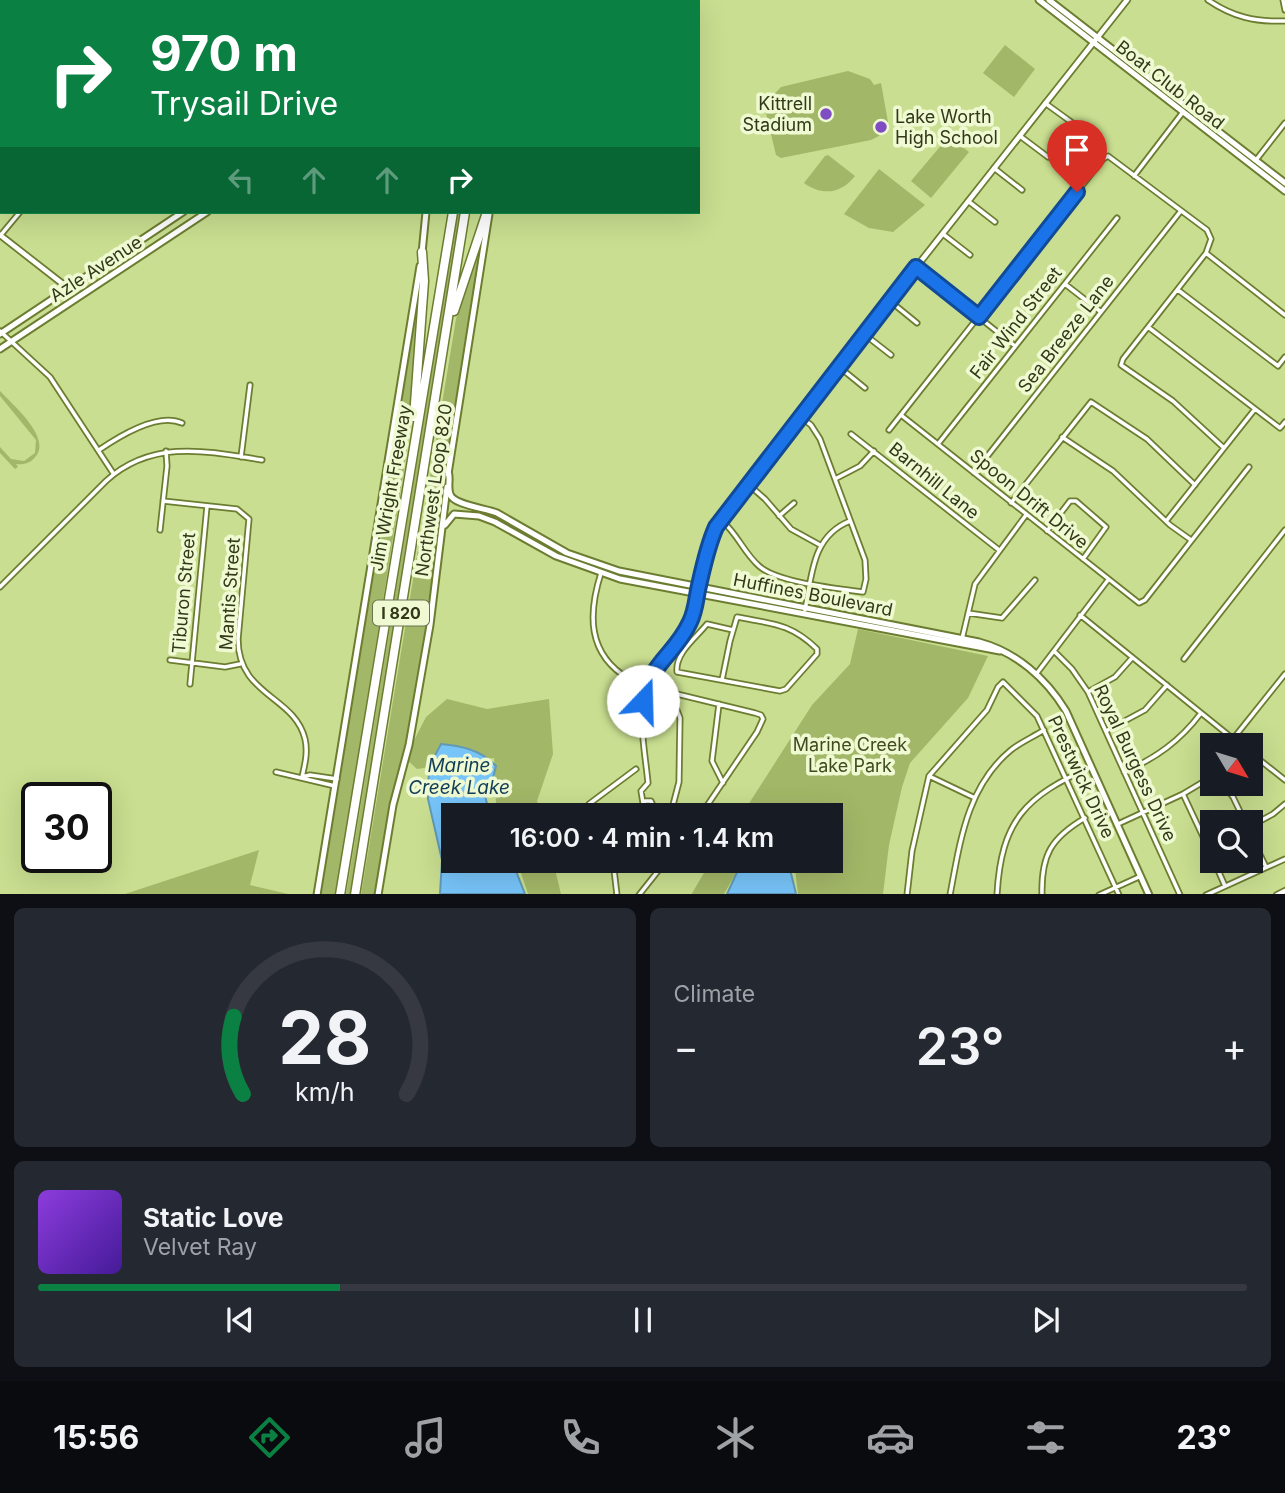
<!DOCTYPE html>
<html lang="en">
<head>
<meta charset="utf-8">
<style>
  :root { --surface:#171b24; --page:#242831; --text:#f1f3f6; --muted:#9ea1a6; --line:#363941; --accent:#0b8043 }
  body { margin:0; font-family:Inter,sans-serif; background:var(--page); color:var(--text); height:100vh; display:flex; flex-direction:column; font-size:26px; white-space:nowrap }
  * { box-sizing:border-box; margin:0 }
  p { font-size:23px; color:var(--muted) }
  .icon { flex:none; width:38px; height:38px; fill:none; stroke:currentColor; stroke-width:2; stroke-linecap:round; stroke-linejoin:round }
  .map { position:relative; height:894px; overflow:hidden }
  .sheet { display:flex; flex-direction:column; gap:14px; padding:14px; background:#0d0f14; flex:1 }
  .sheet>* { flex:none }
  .hud { position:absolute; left:0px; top:0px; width:700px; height:214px; box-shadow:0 7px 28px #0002; background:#0b8043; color:#fff; overflow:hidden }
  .needle { width:46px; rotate:128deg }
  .buttons { position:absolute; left:1200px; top:733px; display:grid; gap:14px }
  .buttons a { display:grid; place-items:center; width:63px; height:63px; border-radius:0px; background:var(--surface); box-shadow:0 7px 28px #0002; font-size:35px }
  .speed { position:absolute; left:21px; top:782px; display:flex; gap:14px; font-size:35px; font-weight:700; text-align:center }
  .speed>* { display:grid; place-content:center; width:91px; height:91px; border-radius:50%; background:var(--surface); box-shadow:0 7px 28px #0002; line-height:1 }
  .speed .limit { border:4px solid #111; border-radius:10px; background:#fff; color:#111 }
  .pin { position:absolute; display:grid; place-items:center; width:60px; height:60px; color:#fff; margin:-72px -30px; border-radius:50% 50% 50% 0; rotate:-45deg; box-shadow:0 0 7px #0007 }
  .pin .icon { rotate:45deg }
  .me { position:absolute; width:77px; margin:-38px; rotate:21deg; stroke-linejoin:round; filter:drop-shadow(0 0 5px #0008) }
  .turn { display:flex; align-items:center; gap:24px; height:147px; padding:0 35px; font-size:32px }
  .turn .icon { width:91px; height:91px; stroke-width:2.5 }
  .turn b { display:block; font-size:49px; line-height:60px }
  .lanes { display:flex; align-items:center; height:66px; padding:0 35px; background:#0003; justify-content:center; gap:35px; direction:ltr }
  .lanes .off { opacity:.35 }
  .big { font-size:52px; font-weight:600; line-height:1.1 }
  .sheet .widget { flex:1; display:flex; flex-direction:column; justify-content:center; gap:10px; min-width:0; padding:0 24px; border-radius:10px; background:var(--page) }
  .sheet .dial { align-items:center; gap:0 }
  .dial svg { height:182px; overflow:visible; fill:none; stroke:var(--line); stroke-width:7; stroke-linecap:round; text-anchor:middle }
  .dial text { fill:var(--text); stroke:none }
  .song { display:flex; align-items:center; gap:21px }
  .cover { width:84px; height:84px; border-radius:10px; background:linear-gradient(135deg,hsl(270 70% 55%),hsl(260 70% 35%)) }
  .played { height:7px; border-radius:4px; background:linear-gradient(90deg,var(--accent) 25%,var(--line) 25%) }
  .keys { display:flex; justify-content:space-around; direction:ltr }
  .heat { display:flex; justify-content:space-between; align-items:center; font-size:38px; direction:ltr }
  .sheet .tiles { flex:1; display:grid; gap:14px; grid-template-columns:1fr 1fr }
  .widget:last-child { grid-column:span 2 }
  .trip { position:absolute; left:441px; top:803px; width:402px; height:70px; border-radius:0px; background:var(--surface); box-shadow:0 7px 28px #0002; font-weight:600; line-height:70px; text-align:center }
  .tabs { display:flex; height:112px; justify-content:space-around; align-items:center; background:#090b0e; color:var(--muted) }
  .tabs .icon { width:49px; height:49px }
  .tabs .current { color:var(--accent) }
  .tabs b { font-size:32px; color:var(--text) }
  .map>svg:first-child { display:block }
  .green { fill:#a3b768 }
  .water { fill:#77c4f9; stroke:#629ab6; stroke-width:2 }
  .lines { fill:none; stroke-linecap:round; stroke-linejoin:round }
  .minor-casing { stroke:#6c7d31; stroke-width:7 }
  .tertiary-casing { stroke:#6c7d31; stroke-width:8 }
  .secondary-casing { stroke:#6c7d31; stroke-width:9 }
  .motorway-casing { stroke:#6c7d31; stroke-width:11 }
  .minor { stroke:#fff; stroke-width:3.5 }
  .tertiary { stroke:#fff; stroke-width:4.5 }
  .secondary { stroke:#fff; stroke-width:5 }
  .motorway { stroke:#fff; stroke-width:8 }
  .route-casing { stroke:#114b97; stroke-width:18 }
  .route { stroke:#1a73e8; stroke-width:12 }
  .poi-dot { fill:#804cc4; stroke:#effad3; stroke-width:2.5 }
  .labels { text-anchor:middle; stroke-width:7; stroke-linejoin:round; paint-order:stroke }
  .shield { fill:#effad3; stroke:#6a7351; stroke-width:2 }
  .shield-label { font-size:16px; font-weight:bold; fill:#313919 }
  .street-label { font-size:18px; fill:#313919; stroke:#effad3 }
  .poi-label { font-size:18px; fill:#313919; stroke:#effad3; text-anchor:end }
  .park-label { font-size:18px; fill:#414b20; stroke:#effad3 }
  .water-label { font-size:19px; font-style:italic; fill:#133e58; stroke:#effad3 }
</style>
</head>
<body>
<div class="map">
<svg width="1285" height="895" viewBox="0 0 1285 895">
  <rect width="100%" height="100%" fill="#c9de90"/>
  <path class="green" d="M1005,45L1035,69L1014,97L983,73Z
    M848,71L870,79L874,85L881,83L888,122L883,124L879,136L871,140L781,158L776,155L764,105L781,87Z
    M949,136L969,152L931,198L911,181Z
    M828,155L855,176C841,194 822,196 804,183L825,156Z
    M879,169L925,205L893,232L869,228L844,214Z
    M458,212H461L351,894L346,895Z
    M479,246V252H481L443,483L438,551L428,621L407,742L390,810L375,894L361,895L456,319Z
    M419,294L412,415L404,469L336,894L320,895Z
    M0,391C13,405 51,437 36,456C31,463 24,465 16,464L18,467L15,469L0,453V447L11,459L24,461L35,453L36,440L0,396Z
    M858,629L988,656L968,698L910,763L902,787L889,845L883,894H798L794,861H831V816L788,815L787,808L779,815L741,816L812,705L850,664Z
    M447,699L487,709L549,699L553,754L537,801L541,815H501L496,803L494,758L417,769L405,758L426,717Z
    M259,850L250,885L288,894H125Z
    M517,861H553L561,894H528Z
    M711,861H743L724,894L691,895Z"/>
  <path class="water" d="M441,744C462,746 481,750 496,766L492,782L484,792L490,815L453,816V861H512L525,894H440L442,860L428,799L429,767Z
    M744,861H788L796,894H727L740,866Z"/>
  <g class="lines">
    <defs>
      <path id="minor" d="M42,0L44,2
        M289,0L291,2
        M1208,0C1233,17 1255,22 1285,21
        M1283,0L1285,10
        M58,2L59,0
        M142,2L144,0
        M229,2L230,0
        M313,2L314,0
        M0,74L2,71
        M1045,103L1074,124
        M1020,136L1048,157
        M0,141L2,142
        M0,153L2,151
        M1256,160L1285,123
        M994,168L1022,190
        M1134,176L1183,112
        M968,201L995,222
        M943,234L970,255
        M0,236L20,212
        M1206,253L1285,315
        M916,267L1015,346
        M1065,284L1101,312
        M1178,290L1278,366L1285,357
        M890,301L917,323
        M1148,327L1280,428L1285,422
        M0,331L50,377L113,473
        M864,334L891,355
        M838,366L865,388
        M901,415L1139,603L1145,600L1249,467
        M889,430L1103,159L1108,156L1207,230L1211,239L1206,253L1123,359L1121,365L1173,401L1224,448
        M851,434L999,550
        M1062,437L1113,471L1170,525L1191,540
        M938,444L1117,218
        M99,450C118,437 158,412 182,423
        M241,457L250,385
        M974,473L1180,212
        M835,479L860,466L874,451
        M749,485L765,499L791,529L820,545
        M163,501L237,509L249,519L238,639C238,696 295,696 305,739C308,752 305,764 302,777
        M1011,503L1091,402L1147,439L1195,485
        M779,516L794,503
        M721,520C738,534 743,552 759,566C778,583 837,588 863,592L866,579L865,560L820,439L811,425L802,418
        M1167,520L1255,409
        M160,530L167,466L166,451
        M1047,531L1070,501H1076L1106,527L1083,559
        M601,573C588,614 587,654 629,679C644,688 664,690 681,695C706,701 731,707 755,713L761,715L763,719L757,732L700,816
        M0,587L106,481C152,439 207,451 262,460
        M805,610C812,575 812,536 850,521
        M968,613L1002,618L1035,580
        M1080,615L1242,746
        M962,639L975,584L1026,515
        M1054,651L1072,669L1088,692L1180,895
        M1184,659L1285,530
        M170,660L225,667L240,664
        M1037,673L1108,580
        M722,680L730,641L737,617C772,624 790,623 817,649V654L786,689L780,691L677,672C675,653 696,638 707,624L733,630
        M190,684L207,506
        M1088,692L1115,677L1132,658
        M719,704L712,761L723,783
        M1106,731L1145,710L1167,685
        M1233,739L1285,674
        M1251,753L1285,780
        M276,772L335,786
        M1124,772C1156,758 1180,741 1201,713
        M929,776L975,798
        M302,777L310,775L337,779
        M1223,784L1233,797L1245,822
        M1183,794L1213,858
        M643,803L641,791L648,783C645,750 635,707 650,676C667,642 692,637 697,594
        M596,816L589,804L636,769
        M611,816C623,807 637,811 650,813L654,808L651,801H645L642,806L643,810
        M666,816L673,805L679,782L680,718L670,692
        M1118,824L1183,794L1213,776
        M1251,826L1273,814L1285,804
        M1251,836L1266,867
        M613,861L617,895
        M1214,861L1225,886
        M639,895L666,861
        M907,895L912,851L929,776L987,710L998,687L1003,682L1037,716L1119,895
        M950,895C960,842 967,786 1011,750C1021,742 1033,737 1044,730
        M997,895C1001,820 1026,796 1091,767
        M1042,895C1041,855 1051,838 1085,818
        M1099,895L1141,876
        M1206,895L1285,859"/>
      <path id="tertiary" d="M386,0L389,2
        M0,235L68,288
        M697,594L708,544L716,527L802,418L824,384L1127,0
        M1277,895L1285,891"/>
      <path id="secondary" d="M1039,0L1285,191
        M1049,0L1285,183
        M445,2V0
        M521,2L524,0
        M536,2V0
        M542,2L543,0
        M422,253L426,212
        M0,334L183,212
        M0,349L207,212
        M448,471C451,479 447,486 450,494C453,505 485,508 497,513L567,553L619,571L979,642C1016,652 1046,678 1066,711L1149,895
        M448,474L489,214
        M445,525L454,514L479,516L495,522L556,556L620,579L1000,651
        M317,895L420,266
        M378,895L393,805L409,745L430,625L447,487"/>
      <path id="motorway" d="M475,2V0
        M487,2V0
        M500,2V0
        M513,2V0
        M454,311L487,212
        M414,417L424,281L422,252
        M340,895L453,212
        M355,895L465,212"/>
    </defs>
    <use href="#minor" class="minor-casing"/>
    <use href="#tertiary" class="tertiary-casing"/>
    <use href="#secondary" class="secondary-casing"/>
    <use href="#motorway" class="motorway-casing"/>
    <use href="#minor" class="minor"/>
    <use href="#tertiary" class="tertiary"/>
    <use href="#secondary" class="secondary"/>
    <use href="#motorway" class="motorway"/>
  </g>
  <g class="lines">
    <defs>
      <path id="route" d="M643,701C652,660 675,655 690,622C695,612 696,601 698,590C703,568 707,547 716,527L916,267L979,317L1077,192"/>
    </defs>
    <use href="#route" class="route-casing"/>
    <use href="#route" class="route"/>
  </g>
  <g class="poi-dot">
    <circle cx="826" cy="114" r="7"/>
    <circle cx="881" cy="127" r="7"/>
  </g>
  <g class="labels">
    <rect class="shield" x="373" y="600.5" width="56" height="25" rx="5"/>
    <g class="shield-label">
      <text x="401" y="619">I 820</text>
    </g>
    <g class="street-label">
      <text transform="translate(1170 85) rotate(38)" y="6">Boat Club Road</text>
      <text transform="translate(96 269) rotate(-33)" y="6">Azle Avenue</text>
      <text transform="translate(1016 323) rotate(-52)" y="6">Fair Wind Street</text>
      <text transform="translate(1066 334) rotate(-52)" y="6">Sea Breeze Lane</text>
      <text transform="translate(934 481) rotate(39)" y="6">Barnhill Lane</text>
      <text transform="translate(391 488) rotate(-80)" y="6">Jim Wright Freeway</text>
      <text transform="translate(434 490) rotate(-82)" y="6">Northwest Loop 820</text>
      <text transform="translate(1029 499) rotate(39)" y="6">Spoon Drift Drive</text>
      <text transform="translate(184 593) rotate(-85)" y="6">Tiburon Street</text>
      <text transform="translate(230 594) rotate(-86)" y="6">Mantis Street</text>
      <text transform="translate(813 595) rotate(11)" y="6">Huffines Boulevard</text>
      <text transform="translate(1135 763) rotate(65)" y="6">Royal Burgess Drive</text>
      <text transform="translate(1081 777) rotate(65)" y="6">Prestwick Drive</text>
    </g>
    <g class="poi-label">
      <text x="812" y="110">Kittrell<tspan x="812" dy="21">Stadium</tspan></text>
      <text x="895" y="123" text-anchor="start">Lake Worth<tspan x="895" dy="21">High School</tspan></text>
    </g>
    <g class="park-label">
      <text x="850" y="751">Marine Creek<tspan x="850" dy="21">Lake Park</tspan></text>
    </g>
    <g class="water-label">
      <text x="459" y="772">Marine<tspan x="459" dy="22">Creek Lake</tspan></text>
    </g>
  </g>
</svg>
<div class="buttons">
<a><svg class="needle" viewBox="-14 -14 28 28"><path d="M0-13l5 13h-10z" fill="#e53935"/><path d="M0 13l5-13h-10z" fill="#9ea1a6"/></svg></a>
<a><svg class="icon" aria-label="search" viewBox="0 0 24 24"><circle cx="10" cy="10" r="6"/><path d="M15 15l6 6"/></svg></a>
</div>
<div class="speed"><div class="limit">30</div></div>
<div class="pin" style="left:1077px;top:192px;background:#d93025"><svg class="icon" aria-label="arrive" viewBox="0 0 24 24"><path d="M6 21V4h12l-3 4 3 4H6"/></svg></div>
<svg class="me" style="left:643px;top:701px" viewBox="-20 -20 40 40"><circle r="19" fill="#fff"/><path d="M0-13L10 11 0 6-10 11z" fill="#1a73e8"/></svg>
<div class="trip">16:00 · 4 min · 1.4 km</div>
<div class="hud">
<div class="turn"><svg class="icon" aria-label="right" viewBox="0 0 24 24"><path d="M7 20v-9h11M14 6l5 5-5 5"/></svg><div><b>970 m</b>Trysail Drive</div></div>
<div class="lanes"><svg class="icon off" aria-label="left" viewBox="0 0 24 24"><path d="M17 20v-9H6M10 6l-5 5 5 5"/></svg><svg class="icon off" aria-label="ahead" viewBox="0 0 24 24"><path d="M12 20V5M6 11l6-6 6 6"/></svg><svg class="icon off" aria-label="ahead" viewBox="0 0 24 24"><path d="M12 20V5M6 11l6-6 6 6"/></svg><svg class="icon" aria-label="right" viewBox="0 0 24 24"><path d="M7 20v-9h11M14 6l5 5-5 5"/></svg></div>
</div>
</div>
<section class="sheet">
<div class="tiles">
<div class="widget dial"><svg viewBox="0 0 100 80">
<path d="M14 69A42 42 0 1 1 86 69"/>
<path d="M14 69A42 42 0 0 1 10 35" stroke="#0b8043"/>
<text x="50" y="56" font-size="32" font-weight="700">28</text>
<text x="50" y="72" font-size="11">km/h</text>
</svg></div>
<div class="widget"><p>Climate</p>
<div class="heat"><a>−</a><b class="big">23°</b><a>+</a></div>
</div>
<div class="widget">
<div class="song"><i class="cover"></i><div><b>Static Love</b><p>Velvet Ray</p></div></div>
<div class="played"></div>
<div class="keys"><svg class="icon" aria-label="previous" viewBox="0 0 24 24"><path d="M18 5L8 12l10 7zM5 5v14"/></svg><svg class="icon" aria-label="pause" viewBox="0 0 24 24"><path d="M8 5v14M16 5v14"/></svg><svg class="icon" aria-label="next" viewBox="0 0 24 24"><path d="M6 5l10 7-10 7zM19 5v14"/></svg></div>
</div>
</div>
</section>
<nav class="tabs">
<b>15:56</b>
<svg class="icon current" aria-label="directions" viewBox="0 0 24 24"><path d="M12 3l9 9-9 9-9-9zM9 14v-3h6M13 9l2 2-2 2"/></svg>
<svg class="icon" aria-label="music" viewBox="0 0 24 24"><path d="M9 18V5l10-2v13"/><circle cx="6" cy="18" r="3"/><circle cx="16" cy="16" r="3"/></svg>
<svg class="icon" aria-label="phone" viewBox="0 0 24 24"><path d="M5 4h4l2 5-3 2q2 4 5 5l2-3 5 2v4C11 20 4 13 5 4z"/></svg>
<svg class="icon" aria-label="climate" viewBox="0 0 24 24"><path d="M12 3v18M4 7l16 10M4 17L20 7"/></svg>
<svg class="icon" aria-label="car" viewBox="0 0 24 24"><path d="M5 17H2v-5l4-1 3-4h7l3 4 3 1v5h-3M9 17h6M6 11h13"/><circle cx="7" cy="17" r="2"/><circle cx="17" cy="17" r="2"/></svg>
<svg class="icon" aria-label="filters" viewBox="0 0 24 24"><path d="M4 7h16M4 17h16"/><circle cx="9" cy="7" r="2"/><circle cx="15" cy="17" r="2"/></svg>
<b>23°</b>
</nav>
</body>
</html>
